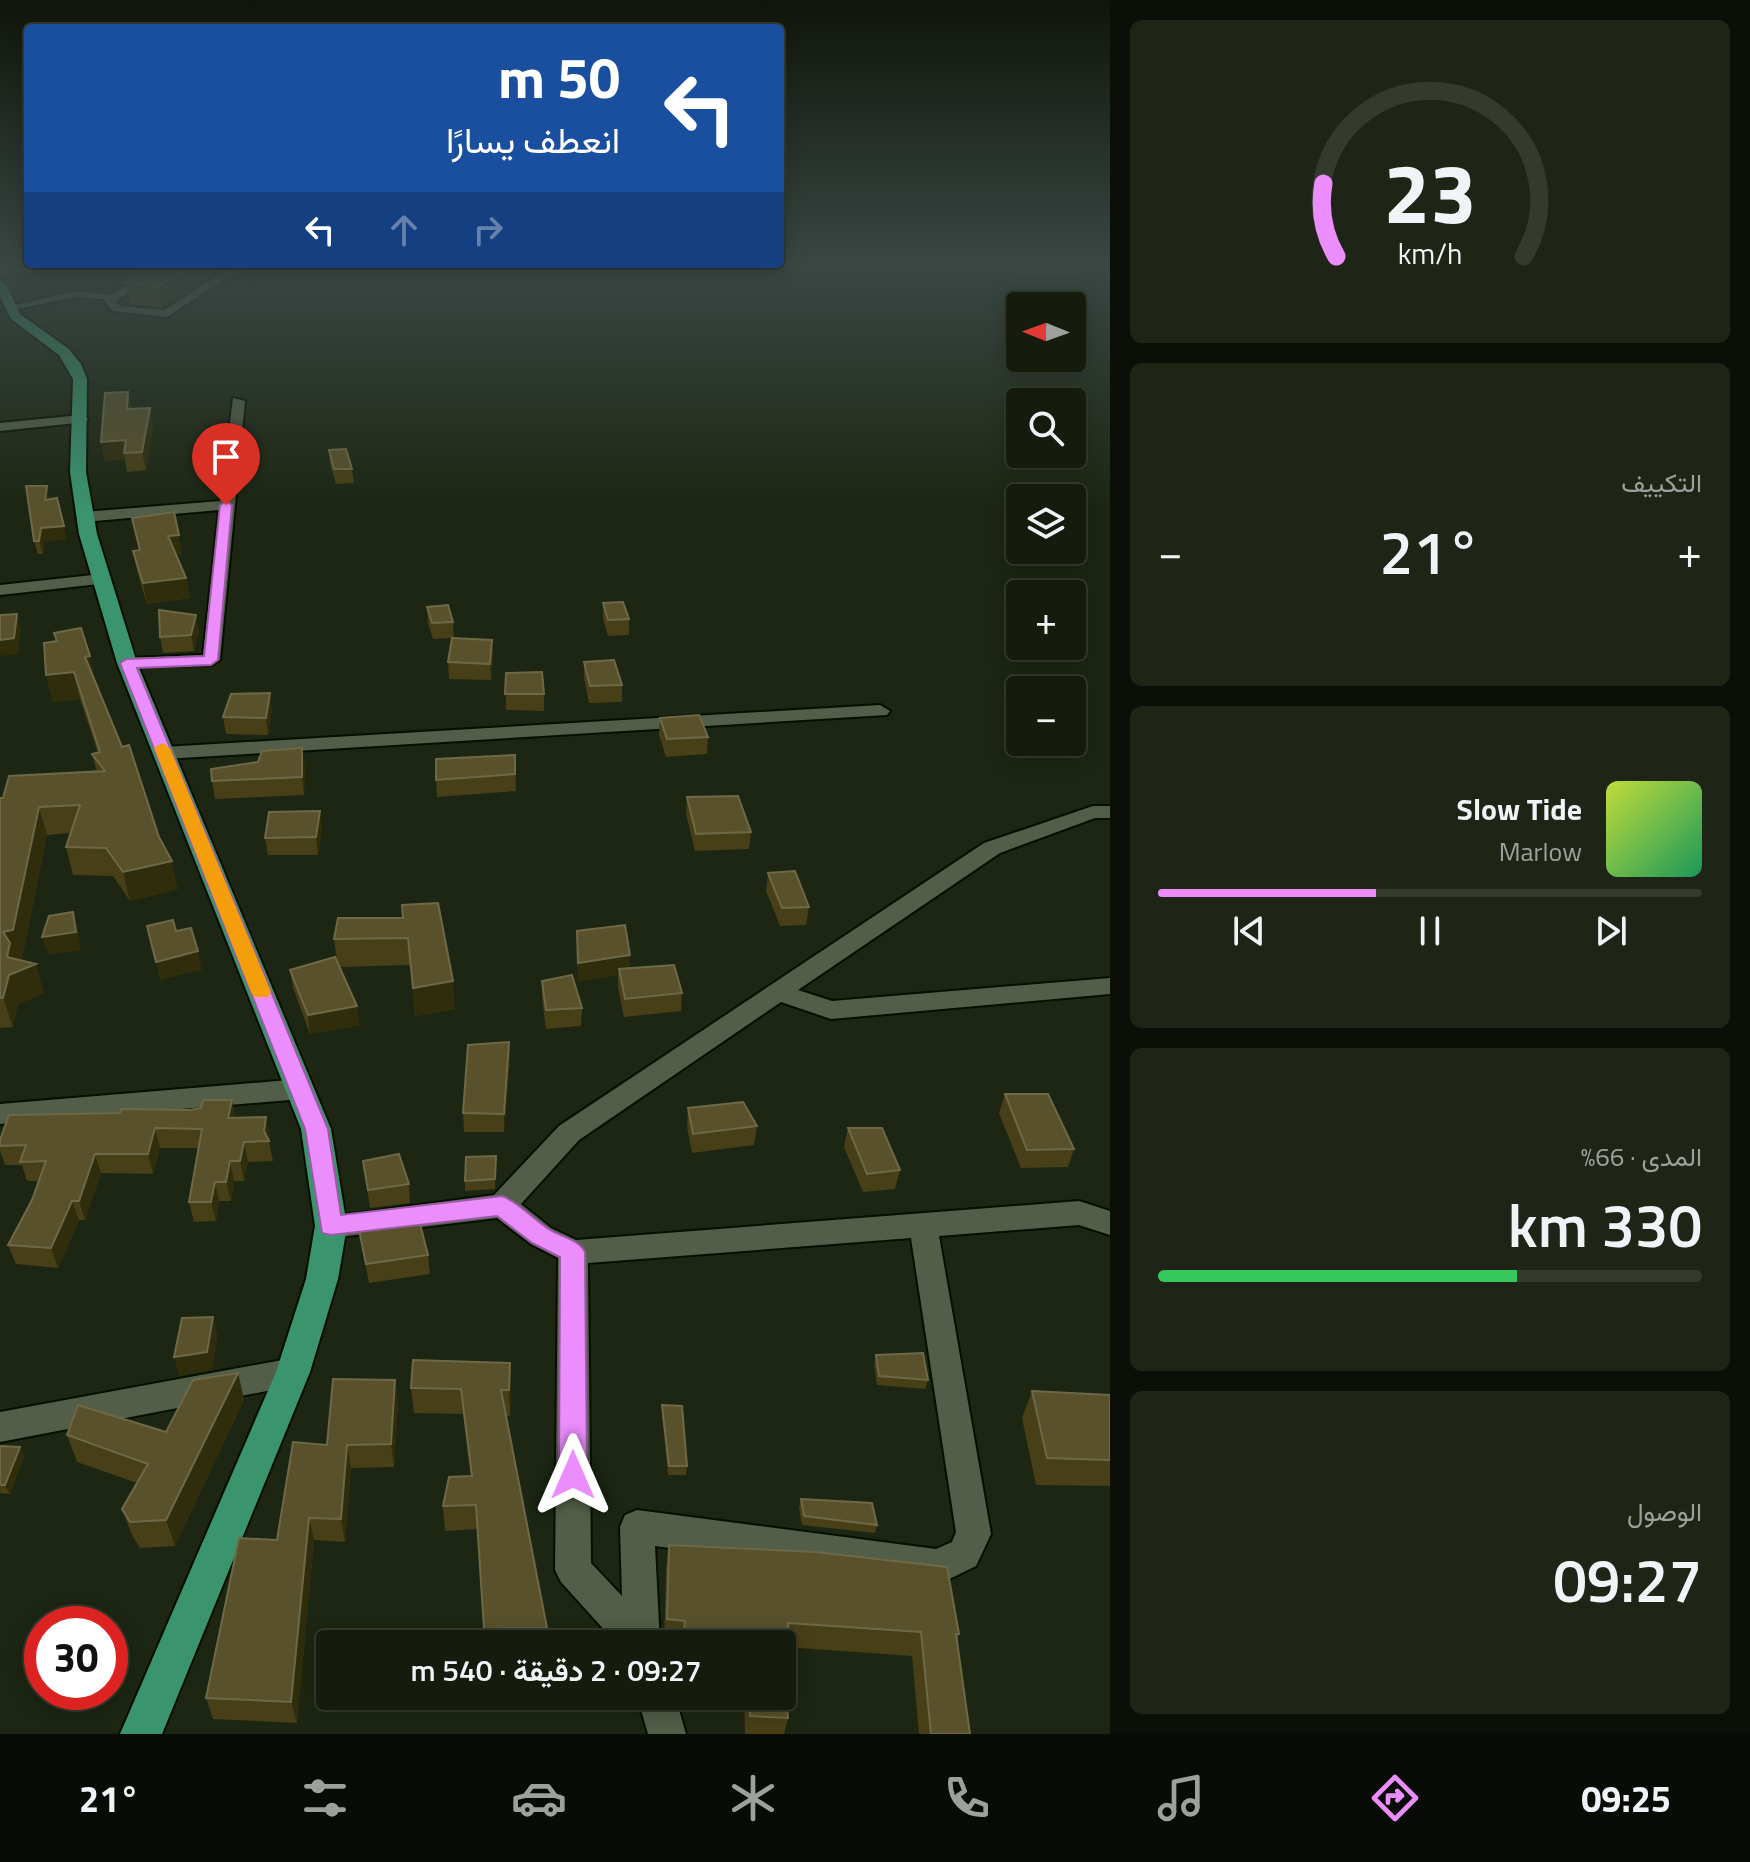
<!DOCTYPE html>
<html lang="ar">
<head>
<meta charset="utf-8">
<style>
  :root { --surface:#151c0e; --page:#1e2517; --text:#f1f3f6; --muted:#9da19e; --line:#343a2e; --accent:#eb8dfc }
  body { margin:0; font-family:"Titillium Web",Vazirmatn,sans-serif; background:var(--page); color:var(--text); direction:rtl; height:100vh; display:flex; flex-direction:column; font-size:30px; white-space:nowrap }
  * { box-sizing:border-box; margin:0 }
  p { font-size:26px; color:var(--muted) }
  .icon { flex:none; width:44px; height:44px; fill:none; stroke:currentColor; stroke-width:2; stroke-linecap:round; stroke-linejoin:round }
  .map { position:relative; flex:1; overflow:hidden; direction:ltr }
  .drawer { display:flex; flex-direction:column; gap:20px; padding:20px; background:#0c0f08; width:640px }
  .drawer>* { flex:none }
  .guide { position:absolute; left:24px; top:24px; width:760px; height:244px; border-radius:8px; box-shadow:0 4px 20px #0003,0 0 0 2px var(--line); direction:rtl; background:#1a4fa0; color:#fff; overflow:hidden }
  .needle { width:52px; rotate:271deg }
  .controls { position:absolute; left:1006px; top:292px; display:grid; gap:16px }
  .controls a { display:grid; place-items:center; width:80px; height:80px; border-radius:8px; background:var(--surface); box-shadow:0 4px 20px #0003,0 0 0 2px var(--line); font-size:40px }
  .speed { position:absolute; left:24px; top:1606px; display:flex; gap:16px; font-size:40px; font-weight:700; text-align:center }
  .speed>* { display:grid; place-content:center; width:104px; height:104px; border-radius:50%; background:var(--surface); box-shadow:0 4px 20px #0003,0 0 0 2px var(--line); line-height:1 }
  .speed .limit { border:12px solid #d22; background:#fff; color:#111 }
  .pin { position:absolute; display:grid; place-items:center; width:68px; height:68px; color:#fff; margin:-82px -34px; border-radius:50% 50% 50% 0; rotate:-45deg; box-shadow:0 0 8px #0007 }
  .pin .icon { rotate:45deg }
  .me { position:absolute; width:88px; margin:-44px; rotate:0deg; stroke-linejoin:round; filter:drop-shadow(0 0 6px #0008) }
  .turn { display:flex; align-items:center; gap:28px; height:168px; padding:0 32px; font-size:36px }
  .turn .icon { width:104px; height:104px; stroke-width:2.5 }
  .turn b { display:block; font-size:56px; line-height:68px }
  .lanes { display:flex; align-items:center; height:76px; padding:0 32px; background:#0003; justify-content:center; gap:40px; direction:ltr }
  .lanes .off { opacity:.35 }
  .big { font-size:60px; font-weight:600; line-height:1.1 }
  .drawer .widget { flex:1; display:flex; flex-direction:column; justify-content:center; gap:12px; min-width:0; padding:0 28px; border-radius:12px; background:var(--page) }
  .drawer .dial { align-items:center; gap:0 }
  .dial svg { height:208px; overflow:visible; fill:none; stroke:var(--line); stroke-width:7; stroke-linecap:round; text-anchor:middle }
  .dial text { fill:var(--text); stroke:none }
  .song { display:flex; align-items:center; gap:24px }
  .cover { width:96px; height:96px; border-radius:12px; background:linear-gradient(135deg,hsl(70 70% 55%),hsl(150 70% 35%)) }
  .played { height:8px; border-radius:4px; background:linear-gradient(90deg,var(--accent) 40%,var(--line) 40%) }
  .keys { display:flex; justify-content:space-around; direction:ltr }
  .heat { display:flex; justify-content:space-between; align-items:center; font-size:44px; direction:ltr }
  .charge { height:12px; border-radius:6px; background:linear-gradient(90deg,#34c759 66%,var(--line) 0) }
  .trip { position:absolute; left:316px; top:1630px; width:480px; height:80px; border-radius:8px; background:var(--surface); box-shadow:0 4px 20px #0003,0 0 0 2px var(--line); font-weight:600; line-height:80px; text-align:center; direction:rtl }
  .tab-bar { display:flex; height:128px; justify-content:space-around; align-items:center; background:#080b06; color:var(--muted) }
  .tab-bar .icon { width:56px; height:56px }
  .tab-bar .current { color:var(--accent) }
  .tab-bar b { font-size:36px; color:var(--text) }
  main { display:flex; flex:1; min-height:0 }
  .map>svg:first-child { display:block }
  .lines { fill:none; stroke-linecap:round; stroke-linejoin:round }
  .minor-casing { stroke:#070f01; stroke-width:4 }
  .major-casing { stroke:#070f01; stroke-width:4 }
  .minor { fill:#525e47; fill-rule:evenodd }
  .major { fill:#3a946d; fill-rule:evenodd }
  .wall { fill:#473f17 }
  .shaded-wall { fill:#2f2d0c }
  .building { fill:#58512c; stroke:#6d6948; stroke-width:2 }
  .route { fill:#eb8dfc; stroke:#995ca4; stroke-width:2 }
  .slow { fill:#f59e0b }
</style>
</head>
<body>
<main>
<section class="drawer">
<div class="widget dial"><svg viewBox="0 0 100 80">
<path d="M14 69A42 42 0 1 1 86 69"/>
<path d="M14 69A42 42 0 0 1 9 41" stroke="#eb8dfc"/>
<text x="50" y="56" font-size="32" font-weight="700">23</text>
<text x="50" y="72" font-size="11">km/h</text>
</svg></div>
<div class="widget"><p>التكييف</p>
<div class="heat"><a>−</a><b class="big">21°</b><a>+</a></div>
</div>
<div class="widget">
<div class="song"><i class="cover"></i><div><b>Slow Tide</b><p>Marlow</p></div></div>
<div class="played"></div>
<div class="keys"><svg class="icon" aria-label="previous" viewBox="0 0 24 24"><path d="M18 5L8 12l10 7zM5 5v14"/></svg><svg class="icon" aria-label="pause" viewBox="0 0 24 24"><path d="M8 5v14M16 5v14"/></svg><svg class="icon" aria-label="next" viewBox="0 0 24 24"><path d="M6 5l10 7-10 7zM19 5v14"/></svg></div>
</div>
<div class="widget"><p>المدى · 66%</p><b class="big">330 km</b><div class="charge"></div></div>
<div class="widget"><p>الوصول</p><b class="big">09:27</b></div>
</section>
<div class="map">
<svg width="1110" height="1734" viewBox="0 0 1110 1734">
  <rect width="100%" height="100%" fill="#1c2612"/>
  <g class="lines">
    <defs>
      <path id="minor" d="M49,267L44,270L0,274V268Z
        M156,267H168L116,301L120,306L165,310L222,272L261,267L230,276L167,317L112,311L103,299L77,297L11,310L5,307L77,291L111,295Z
        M233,398L245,401L220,660L211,665L121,667L118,663L127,658L203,655L219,510L84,522L76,517L84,512L220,501Z
        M81,415L88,419L86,422L0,431V423Z
        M102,574L110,579L108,583L0,595V585Z
        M880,705L890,711L887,715L164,759L154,753L164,747Z
        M1093,806H1110V818H1095L1000,853L798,990L832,1001L1110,978V994L831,1019L781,1002L579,1140L521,1204L551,1228L576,1240L1079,1201L1110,1211V1235L1079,1225L939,1236L991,1534L976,1566L937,1585L655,1546L660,1644H617L561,1582L555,1570L558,1258L531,1244L497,1218L331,1238L321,1234L317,1226L321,1218L494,1195L559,1126L984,843ZM911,1238L956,1532L952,1542L936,1549L637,1510L625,1515L620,1527L622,1596L591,1563L588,1263Z
        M301,1079L310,1082L314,1089L310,1096L301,1099L0,1124V1104Z
        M293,1358L304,1362L309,1372L304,1382L293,1386L0,1442V1412Z
        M637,1696H675L686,1734H648Z"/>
      <path id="major" d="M0,280L6,284L20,314L69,349L81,364L87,379L86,472L97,534L137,663L331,1129L347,1226L338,1279L310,1372L162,1734H120L276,1372L306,1279L315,1226L301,1129L117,663L79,534L70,472L73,379L59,355L11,319L0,297Z"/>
    </defs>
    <use href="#minor" class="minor-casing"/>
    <use href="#major" class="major-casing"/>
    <use href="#minor" class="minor"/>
    <use href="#major" class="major"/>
  </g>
  <path class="wall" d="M151,267H222L162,307L130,304L126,283Z
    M128,392L131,409L150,408L153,426L146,470L127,472L125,459L105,461L101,442Z
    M329,450L352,469L354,483L336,484L330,464Z
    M50,499L67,539L44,542L43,554H38L34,541Z
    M132,518L182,554L177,555L186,578L190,598L147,604L137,571L133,551L139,550Z
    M603,603L629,619V635L608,636L603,619Z
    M427,607L453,622L454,638L492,640L493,657L491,680L449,679L448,662L452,638L433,639L428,623Z
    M199,631L194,651L163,653L160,637Z
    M54,633L96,682L159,837L178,889L130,901L113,876L73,875L66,847L70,833L47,835L22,959H18L44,993L18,1004L13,1027L0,1028V798L97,772L92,754L98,753L80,699L53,702L46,675L56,641Z
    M584,662L622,685V702L589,703L584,678Z
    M506,673L544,694V711L506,710Z
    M272,709L268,735L226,734L223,717Z
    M660,718L708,737L707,754L666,757L659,735Z
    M515,755L516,791L437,797L436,780Z
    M258,762L305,765L304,795L215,799L212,781Z
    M687,797L751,832L749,849L695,851L686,814Z
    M322,828L318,855H268L265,838Z
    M768,873L809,907L806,925L780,926L766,891Z
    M403,918L455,1009L415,1016L411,965L340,967L360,1025L310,1034L293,988L290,970L337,960L334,939Z
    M577,931L630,968L682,993L681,1011L624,1017L618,988V975L578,981Z
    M542,981L582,1008L581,1026L546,1029L542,999Z
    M509,1042L510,1061L504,1132H464L463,1113Z
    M1005,1094L1074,1149L1068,1167L1021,1168L999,1113Z
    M688,1108L757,1126L754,1145L692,1153L687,1127Z
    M236,1118L270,1137L269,1142L273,1161L248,1162L244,1181H234L231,1201H219L216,1221L194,1222L189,1202L199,1148H160L153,1174L101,1173L85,1220H79L58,1268L16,1264L8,1245L32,1200L39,1181H27L22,1165H5L0,1151V1140Z
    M848,1128L900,1170L895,1189L863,1192L844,1147Z
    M496,1156L495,1189L465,1191V1181Z
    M363,1161L409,1184L410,1203L370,1208Z
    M357,1220L428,1255L430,1274L369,1283Z
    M876,1355L928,1380L925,1389L877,1385L874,1364Z
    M238,1373L244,1400L175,1546L140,1548L132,1535L122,1509L137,1483L77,1462L67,1435L166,1432Z
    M395,1380L398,1403L394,1467L351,1468L345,1542L314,1540L297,1723L213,1719L206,1698L277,1540L327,1445Z
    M411,1388L511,1389L510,1416H506L547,1628V1644H485L477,1529L445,1531L443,1506L471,1476L463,1414L414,1413Z
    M1032,1391L1110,1395V1486L1036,1485L1022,1418Z
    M662,1405L687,1466L686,1475H668L662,1415Z
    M0,1446L20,1447L24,1456L10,1494L0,1493Z
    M801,1499L877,1525L875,1533L802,1525L799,1508Z
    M669,1545L959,1634L957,1640L970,1734H919L912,1656L785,1647L783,1653L788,1718L784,1734H745L744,1696H782V1644H664L666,1570Z"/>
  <path class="shaded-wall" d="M189,267H222L162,307L159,286Z
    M128,392L131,409H127Z
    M150,408L153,426L146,470L142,452Z
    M126,440L124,453L125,459L105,461L101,442Z
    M47,486L50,499L45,500Z
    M64,526L67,539L44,542L43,554L39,541L41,528Z
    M179,535L182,554L172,556L168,536Z
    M186,578L190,598L147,604L143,583Z
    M17,614L21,630L18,654L0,656V640Z
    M196,615L199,631L194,651L191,635Z
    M492,640L493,657L491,680L490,664Z
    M90,656L96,682L91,683L85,657Z
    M74,672L80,699L53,702L46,675Z
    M270,693L272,709L268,735L266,718Z
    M302,748L305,765L304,795L302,777Z
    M39,807L47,835L22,959L15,960L36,964L44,993L18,1004L13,1027L3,998L7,957L3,932Z
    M320,811L322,828L318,855L316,837Z
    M172,861L178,889L130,901L123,872Z
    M73,912L78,930L81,950L48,955L42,937Z
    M198,951L202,970L160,980L156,962Z
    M630,955V973L619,969L618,975L578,981V963Z
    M453,981L455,1009L415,1016L413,988Z
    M357,1006L360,1025L310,1034L308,1015Z
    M509,1042L510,1061L504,1132V1114Z
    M232,1100L236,1119L228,1118Z
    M266,1117L270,1137L269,1142L264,1131Z
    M155,1128L160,1148L153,1174L148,1154Z
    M244,1142L248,1162L244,1181L240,1161Z
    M95,1154L101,1173L85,1220L79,1201Z
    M230,1161L234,1181L231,1201L226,1182Z
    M215,1182L219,1201L216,1221L211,1202Z
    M72,1201L79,1220L58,1268L51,1248Z
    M213,1317L218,1336L212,1370L179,1376L174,1357Z
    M510,1363L511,1389L510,1416L509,1390Z
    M238,1373L244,1400L175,1546L166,1520Z
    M395,1380L398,1403L394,1467L391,1444Z
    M347,1445L351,1468L345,1542L341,1519Z
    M20,1447L24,1456L10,1494L5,1485Z
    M309,1518L314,1540L297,1723L291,1702Z"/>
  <path class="building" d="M152,267H189L159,286L126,283Z
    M128,392L127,409L150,408L142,452L124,453L126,440L101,442L105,393Z
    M346,449L352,469H334L329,450Z
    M26,486H47L45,500L57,498L64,526L41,528L39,541H34Z
    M174,512L179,535L168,536L186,578L143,583L133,551L140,550L132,518Z
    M623,602L629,619L608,620L603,603Z
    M448,605L453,622L432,623L427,607Z
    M159,610L196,615L191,635L160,637Z
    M17,614L14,638L0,640V615Z
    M81,628L90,656L85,657L122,747L129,745L159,837L172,861L123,872L106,848L66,847L80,805L39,807L13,930L3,932L10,943L7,957L36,964L9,975L3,998H0V798H3L9,776L105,771L92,754L100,752L74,672L46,675L44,643L57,641L54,633Z
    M452,638L492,640L490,664L448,662Z
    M614,660L622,685L590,686L584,662Z
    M542,672L544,694H505L506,673Z
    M270,693L266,718L223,717L231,694Z
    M699,715L708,737L667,739L660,718Z
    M302,748V777L212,781L211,769L258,762L262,751Z
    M515,755V774L436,780V759Z
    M738,796L751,832L696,834L687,797Z
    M320,811L316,837L265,838L269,812Z
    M795,871L809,907L782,908L768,873Z
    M438,903L453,981L413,988L408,938L334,939L338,918H403L402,905Z
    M73,912L76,932L42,937L49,916Z
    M173,920L176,931L191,928L198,951L156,962L147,926Z
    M625,925L630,955L578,963L577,931Z
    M335,957L357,1006L308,1015L290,970Z
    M674,965L682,993L625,999L619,969Z
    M572,975L582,1008L546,1010L542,981Z
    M509,1042L504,1114L463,1113L468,1045Z
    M1005,1094H1048L1074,1149L1027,1150Z
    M203,1100H232L228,1118L266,1117L264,1131L269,1141L244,1142L240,1161H230L226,1182H215L211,1202H189L202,1129L155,1128L148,1154H95L79,1201H72L51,1248L8,1245L32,1200L46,1161L20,1162L26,1145L0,1146V1140L9,1115L120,1113L121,1109L190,1110L201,1108Z
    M743,1102L757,1126L693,1134L688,1108Z
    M848,1128H882L900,1170L867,1174Z
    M399,1154L409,1184L368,1190L363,1161Z
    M496,1156L495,1179L465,1181L466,1157Z
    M417,1212L428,1255L366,1264L357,1220Z
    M213,1317L207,1352L174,1357L182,1318Z
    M923,1353L928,1380L879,1376L876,1355Z
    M413,1360L510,1363L509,1390H501L547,1628L484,1629L476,1505L443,1506L449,1477L472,1476L461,1389L411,1388Z
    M238,1373L166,1520L130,1522L122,1509L148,1464L67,1435L78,1405L166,1432L193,1380Z
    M333,1379L395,1380L391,1444L347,1445L341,1519L309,1518L291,1702L206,1698L239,1538L277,1540L293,1442L327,1445Z
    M1032,1391L1110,1395V1460L1047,1458Z
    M662,1405L682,1406L687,1466H669Z
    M0,1446L20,1447L5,1485H0Z
    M801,1499L872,1503L877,1525L804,1516Z
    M669,1545L815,1552L947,1567L959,1634H956L970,1734H931L921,1632L788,1623V1630H782L788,1718L750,1716L749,1696H782V1644H748V1643L683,1640L685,1621L667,1619Z"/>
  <linearGradient id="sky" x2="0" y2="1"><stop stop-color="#0f150a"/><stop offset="0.52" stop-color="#3a4744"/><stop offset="1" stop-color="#3a4744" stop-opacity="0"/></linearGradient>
  <rect width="1110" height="510" fill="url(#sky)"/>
  <path class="route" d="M226,501L232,505L218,660L211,665L137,668L328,1129L341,1215L502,1196C521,1203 534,1221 552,1231C563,1237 579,1240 585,1252L587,1475L583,1484L573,1488L563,1484L559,1475L560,1257L532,1243L497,1216L331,1235L322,1233L305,1129L120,663L127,659L204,656L220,505Z"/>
  <path class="slow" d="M162,743L170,748L271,992L268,997H254L251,992L154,748Z"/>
</svg>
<div class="controls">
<a><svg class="needle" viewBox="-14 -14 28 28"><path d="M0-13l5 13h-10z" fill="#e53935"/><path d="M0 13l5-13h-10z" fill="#9da19e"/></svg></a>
<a><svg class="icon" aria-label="search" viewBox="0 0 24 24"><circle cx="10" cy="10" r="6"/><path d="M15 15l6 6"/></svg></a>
<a><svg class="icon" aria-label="layers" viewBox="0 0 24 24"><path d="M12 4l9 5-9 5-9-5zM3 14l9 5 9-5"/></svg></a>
<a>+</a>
<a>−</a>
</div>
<div class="speed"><div class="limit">30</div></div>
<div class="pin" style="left:226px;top:505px;background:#d93025"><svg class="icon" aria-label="arrive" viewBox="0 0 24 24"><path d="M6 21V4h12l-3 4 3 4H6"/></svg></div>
<svg class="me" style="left:573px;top:1475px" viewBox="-20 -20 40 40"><path d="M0-17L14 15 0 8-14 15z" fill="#eb8dfc" stroke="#fff" stroke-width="4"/></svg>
<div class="trip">09:27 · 2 دقيقة · 540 m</div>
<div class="guide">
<div class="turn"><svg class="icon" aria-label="left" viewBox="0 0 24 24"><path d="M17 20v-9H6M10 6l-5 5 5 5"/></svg><div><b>50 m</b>انعطف يسارًا</div></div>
<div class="lanes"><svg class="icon" aria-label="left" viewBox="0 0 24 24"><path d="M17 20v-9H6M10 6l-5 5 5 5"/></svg><svg class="icon off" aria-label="ahead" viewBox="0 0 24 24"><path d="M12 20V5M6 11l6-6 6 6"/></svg><svg class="icon off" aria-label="right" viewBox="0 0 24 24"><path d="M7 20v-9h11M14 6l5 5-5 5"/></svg></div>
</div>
</div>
</main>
<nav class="tab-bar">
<b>09:25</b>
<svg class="icon current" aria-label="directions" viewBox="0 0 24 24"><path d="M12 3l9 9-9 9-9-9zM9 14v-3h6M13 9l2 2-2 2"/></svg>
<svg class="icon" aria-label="music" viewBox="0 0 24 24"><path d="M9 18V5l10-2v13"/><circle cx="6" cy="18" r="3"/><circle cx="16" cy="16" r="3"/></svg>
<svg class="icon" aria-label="phone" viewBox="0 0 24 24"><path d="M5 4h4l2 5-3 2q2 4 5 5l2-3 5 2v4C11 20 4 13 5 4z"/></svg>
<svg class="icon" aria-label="climate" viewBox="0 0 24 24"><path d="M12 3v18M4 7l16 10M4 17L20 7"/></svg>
<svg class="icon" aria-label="car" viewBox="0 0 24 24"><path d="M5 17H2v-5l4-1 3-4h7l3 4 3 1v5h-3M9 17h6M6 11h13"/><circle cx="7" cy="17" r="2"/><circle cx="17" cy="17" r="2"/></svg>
<svg class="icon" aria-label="filters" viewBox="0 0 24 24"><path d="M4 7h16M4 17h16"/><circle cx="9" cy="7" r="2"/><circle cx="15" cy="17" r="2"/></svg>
<b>21°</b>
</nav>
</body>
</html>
